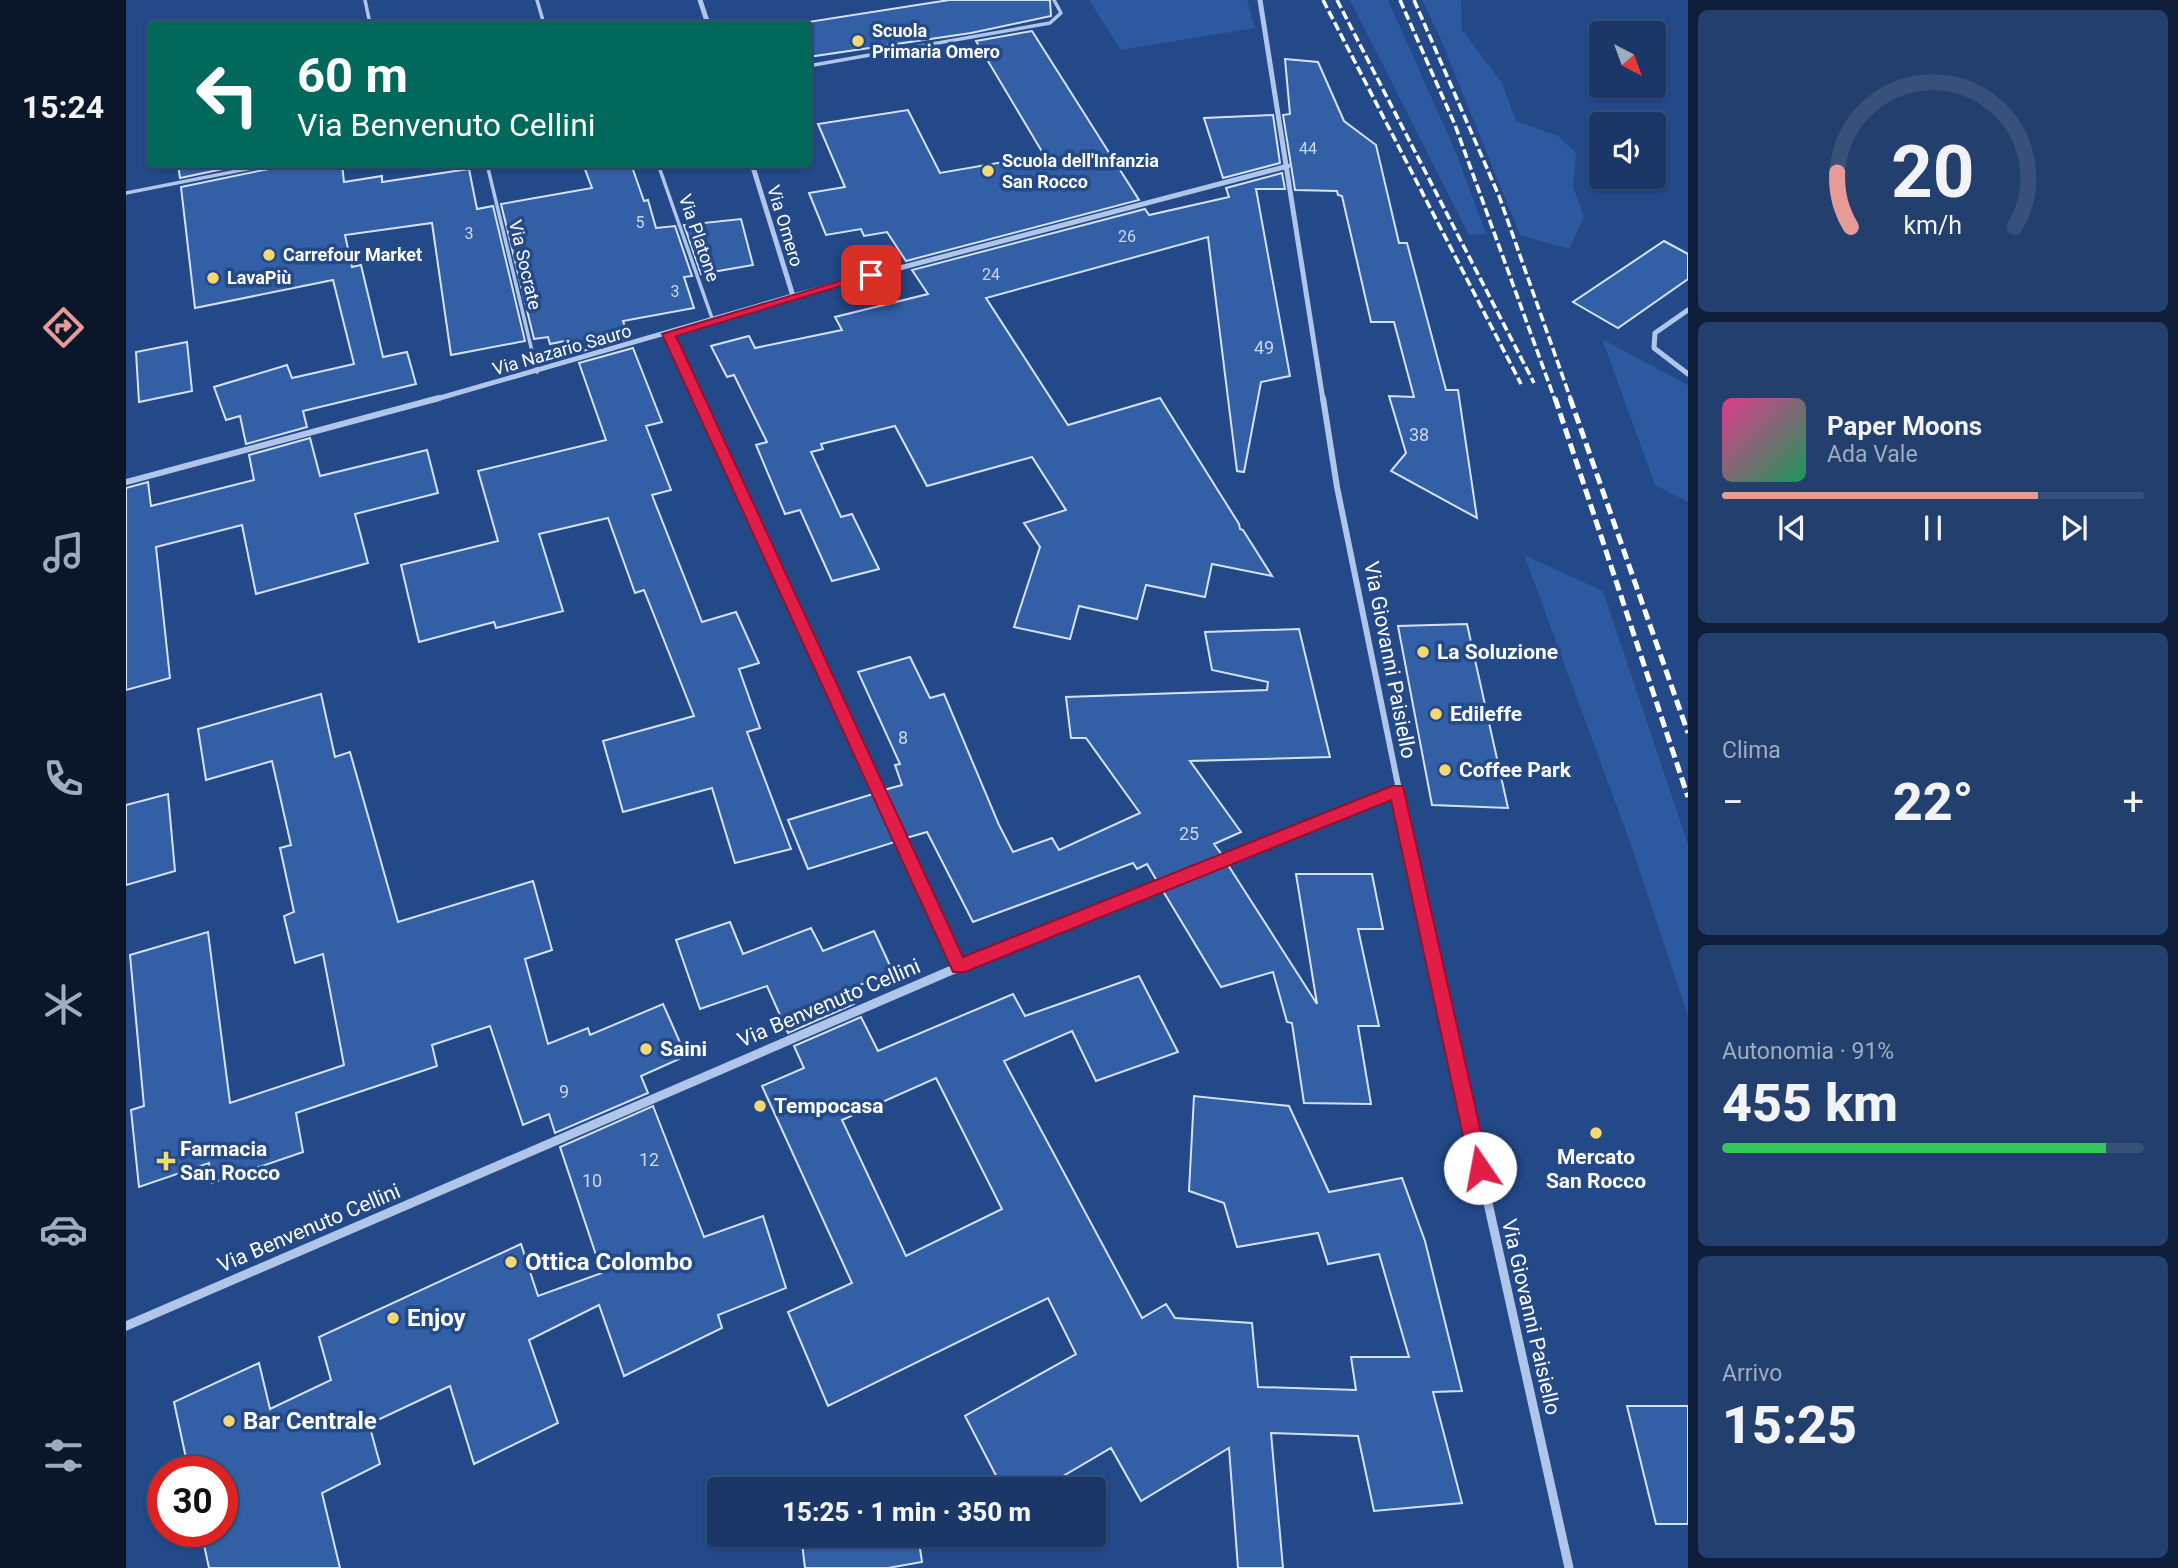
<!DOCTYPE html>
<html lang="it">
<head>
<meta charset="utf-8">
<style>
  :root { --surface:#1a3767; --page:#233f6d; --text:#f1f3f6; --muted:#9facc0; --line:#38517b; --accent:#e69b98 }
  body { margin:0; font-family:Roboto,sans-serif; background:var(--page); color:var(--text); height:100vh; display:flex; flex-direction:column; font-size:26px; white-space:nowrap }
  * { box-sizing:border-box; margin:0 }
  p { font-size:23px; color:var(--muted) }
  .icon { flex:none; width:38px; height:38px; fill:none; stroke:currentColor; stroke-width:2; stroke-linecap:round; stroke-linejoin:round }
  .map { position:relative; flex:1; overflow:hidden }
  .panel { display:flex; flex-direction:column; gap:10px; padding:10px; background:#0e1e39; width:490px }
  .panel>* { flex:none }
  .banner { position:absolute; left:21px; top:21px; width:665px; height:147px; border-radius:7px; box-shadow:0 2px 5px #0004,0 0 0 2px var(--line); background:#00695c; color:#fff; overflow:hidden }
  .needle { width:46px; rotate:139deg }
  .controls { position:absolute; left:1463px; top:21px; display:grid; gap:14px }
  .controls a { display:grid; place-items:center; width:77px; height:77px; border-radius:7px; background:var(--surface); box-shadow:0 2px 5px #0004,0 0 0 2px var(--line); font-size:35px }
  .speed { position:absolute; left:21px; top:1456px; display:flex; gap:14px; font-size:35px; font-weight:700; text-align:center }
  .speed>* { display:grid; place-content:center; width:91px; height:91px; border-radius:50%; background:var(--surface); box-shadow:0 2px 5px #0004,0 0 0 2px var(--line); line-height:1 }
  .speed .limit { border:10px solid #d22; background:#fff; color:#111 }
  .pin { position:absolute; display:grid; place-items:center; width:60px; height:60px; color:#fff; margin:-30px; border-radius:14px; box-shadow:0 4px 10px #0006 }
  .me { position:absolute; width:77px; margin:-38px; rotate:348deg; stroke-linejoin:round; filter:drop-shadow(0 0 5px #0008) }
  .turn { display:flex; align-items:center; gap:24px; height:147px; padding:0 35px; font-size:32px }
  .turn .icon { width:91px; height:91px; stroke-width:2.5 }
  .turn b { display:block; font-size:49px; line-height:60px }
  .big { font-size:52px; font-weight:800; line-height:1.1 }
  .panel .card { flex:1; display:flex; flex-direction:column; justify-content:center; gap:10px; min-width:0; padding:0 24px; border-radius:10px; background:var(--page) }
  .panel .dial { align-items:center; gap:0 }
  .dial svg { height:182px; overflow:visible; fill:none; stroke:var(--line); stroke-width:7; stroke-linecap:round; text-anchor:middle }
  .dial text { fill:var(--text); stroke:none }
  .song { display:flex; align-items:center; gap:21px }
  .cover { width:84px; height:84px; border-radius:10px; background:linear-gradient(135deg,hsl(330 70% 55%),hsl(150 70% 35%)) }
  .played { height:7px; border-radius:4px; background:linear-gradient(90deg,var(--accent) 75%,var(--line) 75%) }
  .keys { display:flex; justify-content:space-around; direction:ltr }
  .heat { display:flex; justify-content:space-between; align-items:center; font-size:38px; direction:ltr }
  .charge { height:10px; border-radius:5px; background:linear-gradient(90deg,#34c759 91%,var(--line) 0) }
  .trip { position:absolute; left:581px; top:1477px; width:399px; height:70px; border-radius:7px; background:var(--surface); box-shadow:0 2px 5px #0004,0 0 0 2px var(--line); font-weight:800; line-height:70px; text-align:center }
  main { display:flex; flex:1; min-height:0 }
  .tabs { display:flex; flex-direction:column; width:126px; justify-content:space-around; align-items:center; background:#0a1629; color:var(--muted) }
  .tabs .icon { width:49px; height:49px }
  .tabs .current { color:var(--accent) }
  .tabs b { font-size:32px; color:var(--text) }
  .map>svg:first-child { display:block }
  .green { fill:#2d59a1 }
  .building { fill:#335fa6; stroke:#d4e2f8; stroke-width:2; fill-rule:evenodd }
  .lines { fill:none; stroke-linecap:round; stroke-linejoin:round }
  .lane { stroke:#afc6ea; stroke-width:3.5 }
  .street-far2 { stroke:#afc6ea; stroke-width:5 }
  .street-far1 { stroke:#afc6ea; stroke-width:6 }
  .street { stroke:#afc6ea; stroke-width:9 }
  .rail-far1 { stroke:#fff; stroke-width:3.5; stroke-dasharray:9 3.5; stroke-linecap:butt }
  .rail { stroke:#fff; stroke-width:5; stroke-dasharray:11 5; stroke-linecap:butt }
  .route { fill:#e11d48; stroke:#92132f; stroke-width:2 }
  .poi-dot { fill:#f5d872; stroke:#234989; stroke-width:2.5 }
  .labels { text-anchor:middle; stroke-width:7; stroke-linejoin:round; paint-order:stroke }
  .far-number-label { font-size:16px; fill:#ccd7e9 }
  .far-poi-label { font-size:18px; font-weight:bold; fill:#fff; stroke:#234989; text-anchor:start }
  .far-street-label { font-size:18px; fill:#fff; stroke:#234989 }
  .number-label { font-size:18px; fill:#ccd7e9 }
  .poi-label { font-size:21px; font-weight:bold; fill:#fff; stroke:#234989; text-anchor:start }
  .street-label { font-size:21px; fill:#fff; stroke:#234989 }
  .near-poi-label { font-size:24px; font-weight:bold; fill:#fff; stroke:#234989; text-anchor:start }
</style>
</head>
<body>
<main>
<nav class="tabs">
<b>15:24</b>
<svg class="icon current" aria-label="directions" viewBox="0 0 24 24"><path d="M12 3l9 9-9 9-9-9zM9 14v-3h6M13 9l2 2-2 2"/></svg>
<svg class="icon" aria-label="music" viewBox="0 0 24 24"><path d="M9 18V5l10-2v13"/><circle cx="6" cy="18" r="3"/><circle cx="16" cy="16" r="3"/></svg>
<svg class="icon" aria-label="phone" viewBox="0 0 24 24"><path d="M5 4h4l2 5-3 2q2 4 5 5l2-3 5 2v4C11 20 4 13 5 4z"/></svg>
<svg class="icon" aria-label="climate" viewBox="0 0 24 24"><path d="M12 3v18M4 7l16 10M4 17L20 7"/></svg>
<svg class="icon" aria-label="car" viewBox="0 0 24 24"><path d="M5 17H2v-5l4-1 3-4h7l3 4 3 1v5h-3M9 17h6M6 11h13"/><circle cx="7" cy="17" r="2"/><circle cx="17" cy="17" r="2"/></svg>
<svg class="icon" aria-label="filters" viewBox="0 0 24 24"><path d="M4 7h16M4 17h16"/><circle cx="9" cy="7" r="2"/><circle cx="15" cy="17" r="2"/></svg>
</nav>
<div class="map">
<svg width="1562" height="1568" viewBox="0 0 1562 1568">
  <rect width="100%" height="100%" fill="#234989"/>
  <path class="green" d="M963,0H1121L1129,28L995,50Z
    M1224,0H1262L1331,155L1360,234L1343,235Z
    M1296,0H1335L1336,30L1376,83L1390,121L1432,136L1450,153L1447,187L1458,217L1443,249L1394,235L1316,42Z
    M1476,339L1562,385V502L1529,485Z
    M1398,555L1477,591L1562,844V1016L1504,842Z"/>
  <path class="building" d="M823,0H924L925,16L845,33L682,57V22Z
    M906,31L1013,200L780,261L761,232L738,236L735,229L700,235L683,193L719,187L692,124L782,110L814,173L918,155L850,41Z
    M1159,59L1192,62L1218,121L1250,145L1273,243H1281L1320,390H1332L1351,518L1265,471L1280,453L1263,396L1288,397L1268,322H1245L1216,196L1212,195L1211,191L1169,190L1157,115L1164,114Z
    M1147,115L1154,163L1097,178L1078,118Z
    M52,164H121L54,178Z
    M150,164H216L218,182L256,176V182L343,169L351,209L367,206L399,341L325,355L306,223L219,235L226,267L235,265L257,357L281,352L290,384L177,411L181,427L120,444L114,416L100,420L88,387L161,365L166,378L228,364L207,280L69,308L55,187L147,168Z
    M457,164H505L518,201L522,200L530,228L549,226L566,276L558,277L568,308L497,321L503,338L449,353L444,340L424,344L422,337L408,339L375,204L466,188Z
    M1156,173L1159,189H1130L1164,376L1135,382L1118,472L1111,471L1082,237L860,298L942,425L1034,398L1113,524L1114,529L1117,530L1146,576L1086,564L1079,597L1020,585L1011,619L953,606L944,639L888,627L914,547L898,523L940,510L906,457L801,486L769,426L695,444L697,449L685,452L715,517L726,514L753,569L706,581L674,510L659,514L630,445L641,442L608,375L601,377L585,346L623,336L629,348L716,330L709,317L802,294L786,270L1019,209L1023,215L1103,197L1100,188Z
    M615,219L627,265L575,274L558,225Z
    M1538,241L1562,254V279L1492,328L1447,302Z
    M61,342L66,391L13,402L10,352Z
    M507,348L536,422L520,426L545,490L526,495L576,622L610,612L633,663L613,669L634,728L621,732L665,849L609,863L586,788L497,812L477,741L568,716L518,590L509,593L482,518L413,534L437,611L370,628L368,622L293,642L275,565L372,541L352,471L480,440L453,363Z
    M184,438L194,476L301,450L312,493L229,514L242,563L130,594L116,525L30,547L44,678L0,690V488L22,482L25,506L128,480L123,455Z
    M1341,624L1382,808L1306,805L1272,626Z
    M1173,629L1204,757L1064,761L1115,832L1088,844L1096,855L1031,881L1021,864L1011,869L1007,863L847,922L801,832L780,838L758,790L776,785L769,765L774,764L732,672L784,657L804,698L818,694L873,825L887,852L926,838L933,850L1014,813L960,738H945L940,697L1141,690L1142,682L1086,670L1079,632Z
    M195,694L209,757L224,752L272,922L407,881L426,950L399,959L422,1044L462,1028L464,1035L537,1004L560,1056L515,1076L522,1093L429,1133L423,1114L397,1125L364,1026L306,1045L311,1066L170,1113L177,1152L86,1183L83,1163L13,1187L5,1110L18,1106L4,955L82,932L104,1103L218,1065L197,954L169,963L158,916L168,912L154,848L165,845L146,761L80,780L72,729Z
    M42,794L49,871L0,885V805Z
    M747,794L769,842L682,869L662,820Z
    M1102,865L1191,1004L1170,874H1246L1257,929H1232L1253,1026H1232L1245,1104L1178,1103L1166,1023L1161,1022L1147,972L1095,987L1037,891Z
    M604,922L617,954L685,928L697,951L748,931L767,972L721,990L728,1004L662,1033L641,986L574,1009L550,940Z
    M1013,976L1052,1052L970,1081L946,1031L878,1061L1016,1318L1040,1304L1049,1318L1126,1323L1132,1387L1230,1390L1225,1357H1283L1253,1254L1202,1264L1192,1233L1111,1247L1098,1203L1063,1191L1068,1096L1163,1106L1203,1192L1276,1178L1299,1241L1336,1391L1307,1392L1336,1503L1248,1511L1232,1436L1145,1433L1157,1568H1112L1103,1448L1015,1501L985,1448L915,1489H877L839,1416L950,1354L922,1298L702,1406L662,1312L726,1283L636,1086L678,1068L668,1046L735,1017L752,1051L887,994L899,1016ZM810,1078L876,1209L780,1256L716,1120Z
    M527,1106L578,1237L637,1216L660,1288L592,1315L596,1328L498,1376L473,1305L403,1340L432,1423L348,1464L324,1386L243,1424L254,1464L196,1493L214,1568H83L75,1531H96V1472H63L48,1402L133,1363L144,1409L205,1380L193,1337L395,1244L412,1296L476,1273L434,1147Z
    M1501,1406H1562V1524H1530Z
    M784,1477L786,1489H706Z
    M675,1535H792L796,1562L762,1568H679Z"/>
  <g class="lines">
    <path class="lane" d="M239,0L244,24
      M411,0L418,24
      M682,66L924,23L935,13L928,0
      M361,164L411,372
      M532,164L587,321
      M0,193L146,164"/>
    <path class="street-far2" d="M574,0L582,24
      M1134,0L1197,400
      M626,164L667,296
      M1562,310L1529,333L1528,348L1562,374
      M542,334L572,400
      M307,400L667,296L1162,166"/>
    <path class="street-far1" d="M571,398L808,912
      M1197,398L1211,487L1298,912
      M0,482L313,398
      M970,912L1271,791"/>
    <path class="street" d="M807,910L833,967
      M1297,910L1443,1568
      M0,1326L833,967L974,910"/>
    <path class="rail-far1" d="M1197,0L1395,384
      M1211,0L1408,383
      M1274,0L1329,125L1429,400
      M1288,0L1373,196L1445,400"/>
    <path class="rail" d="M1429,398L1562,797
      M1444,398L1562,733"/>
  </g>
  <path class="route" d="M741,273L751,275L550,336L837,957L1266,786H1277L1363,1168L1360,1174L1354,1177L1347,1174L1344,1168L1265,800L839,972H827L536,334Z"/>
  <g class="poi-dot">
    <circle cx="732" cy="41" r="7"/>
    <circle cx="862" cy="171" r="7"/>
    <circle cx="143" cy="255" r="7"/>
    <circle cx="87" cy="278" r="7"/>
    <circle cx="1297" cy="652" r="7"/>
    <circle cx="1310" cy="714" r="7"/>
    <circle cx="1319" cy="770" r="7"/>
    <circle cx="520" cy="1049" r="7"/>
    <circle cx="634" cy="1106" r="7"/>
    <circle cx="1470" cy="1133" r="7"/>
    <path d="M36.5 1150.5h7v7h7v7h-7v7h-7v-7h-7v-7h7z"/>
    <circle cx="385" cy="1262" r="7"/>
    <circle cx="267" cy="1318" r="7"/>
    <circle cx="103" cy="1421" r="7"/>
  </g>
  <g class="labels">
    <g class="far-number-label">
      <text x="1182" y="154">44</text>
      <text x="514" y="228">5</text>
      <text x="343" y="239">3</text>
      <text x="1001" y="242">26</text>
      <text x="865" y="280">24</text>
      <text x="549" y="297">3</text>
    </g>
    <g class="far-poi-label">
      <text x="746" y="37">Scuola<tspan x="746" dy="21">Primaria Omero</tspan></text>
      <text x="876" y="167">Scuola dell'Infanzia<tspan x="876" dy="21">San Rocco</tspan></text>
      <text x="157" y="261">Carrefour Market</text>
      <text x="101" y="284">LavaPiù</text>
    </g>
    <g class="far-street-label">
      <text transform="translate(659 226) rotate(73)" y="6">Via Omero</text>
      <text transform="translate(573 238) rotate(71)" y="6">Via Platone</text>
      <text transform="translate(399 265) rotate(77)" y="6">Via Socrate</text>
      <text transform="translate(436 350) rotate(-16)" y="6">Via Nazario Sauro</text>
    </g>
    <g class="number-label">
      <text x="1138" y="354">49</text>
      <text x="1293" y="441">38</text>
      <text x="777" y="744">8</text>
      <text x="1063" y="840">25</text>
      <text x="438" y="1098">9</text>
      <text x="523" y="1166">12</text>
      <text x="466" y="1187">10</text>
    </g>
    <g class="poi-label">
      <text x="1311" y="659">La Soluzione</text>
      <text x="1324" y="721">Edileffe</text>
      <text x="1333" y="777">Coffee Park</text>
      <text x="534" y="1056">Saini</text>
      <text x="648" y="1113">Tempocasa</text>
      <text x="54" y="1156">Farmacia<tspan x="54" dy="24">San Rocco</tspan></text>
      <text x="1470" y="1164" text-anchor="middle">Mercato<tspan x="1470" dy="24">San Rocco</tspan></text>
    </g>
    <g class="street-label">
      <text transform="translate(1264 660) rotate(79)" y="7">Via Giovanni Paisiello</text>
      <text transform="translate(703 1003) rotate(-23)" y="7">Via Benvenuto Cellini</text>
      <text transform="translate(183 1228) rotate(-23)" y="7">Via Benvenuto Cellini</text>
      <text transform="translate(1405 1317) rotate(77)" y="7">Via Giovanni Paisiello</text>
    </g>
    <g class="near-poi-label">
      <text x="399" y="1270">Ottica Colombo</text>
      <text x="281" y="1326">Enjoy</text>
      <text x="117" y="1429">Bar Centrale</text>
    </g>
  </g>
</svg>
<div class="controls">
<a><svg class="needle" viewBox="-14 -14 28 28"><path d="M0-13l5 13h-10z" fill="#e53935"/><path d="M0 13l5-13h-10z" fill="#9facc0"/></svg></a>
<a><svg class="icon" aria-label="sound" viewBox="0 0 24 24"><path d="M4 9h4l5-4v14l-5-4H4zM17 9q2 3 0 6"/></svg></a>
</div>
<div class="speed"><div class="limit">30</div></div>
<div class="pin" style="left:745px;top:275px;background:#d93025"><svg class="icon" aria-label="arrive" viewBox="0 0 24 24"><path d="M6 21V4h12l-3 4 3 4H6"/></svg></div>
<svg class="me" style="left:1354px;top:1168px" viewBox="-20 -20 40 40"><circle r="19" fill="#fff"/><path d="M0-13L10 11 0 6-10 11z" fill="#e11d48"/></svg>
<div class="trip">15:25 · 1 min · 350 m</div>
<div class="banner">
<div class="turn"><svg class="icon" aria-label="left" viewBox="0 0 24 24"><path d="M17 20v-9H6M10 6l-5 5 5 5"/></svg><div><b>60 m</b>Via Benvenuto Cellini</div></div>
</div>
</div>
<section class="panel">
<div class="card dial"><svg viewBox="0 0 100 80">
<path d="M14 69A42 42 0 1 1 86 69"/>
<path d="M14 69A42 42 0 0 1 8 45" stroke="#e69b98"/>
<text x="50" y="56" font-size="32" font-weight="700">20</text>
<text x="50" y="72" font-size="11">km/h</text>
</svg></div>
<div class="card">
<div class="song"><i class="cover"></i><div><b>Paper Moons</b><p>Ada Vale</p></div></div>
<div class="played"></div>
<div class="keys"><svg class="icon" aria-label="previous" viewBox="0 0 24 24"><path d="M18 5L8 12l10 7zM5 5v14"/></svg><svg class="icon" aria-label="pause" viewBox="0 0 24 24"><path d="M8 5v14M16 5v14"/></svg><svg class="icon" aria-label="next" viewBox="0 0 24 24"><path d="M6 5l10 7-10 7zM19 5v14"/></svg></div>
</div>
<div class="card"><p>Clima</p>
<div class="heat"><a>−</a><b class="big">22°</b><a>+</a></div>
</div>
<div class="card"><p>Autonomia · 91%</p><b class="big">455 km</b><div class="charge"></div></div>
<div class="card"><p>Arrivo</p><b class="big">15:25</b></div>
</section>
</main>
</body>
</html>
